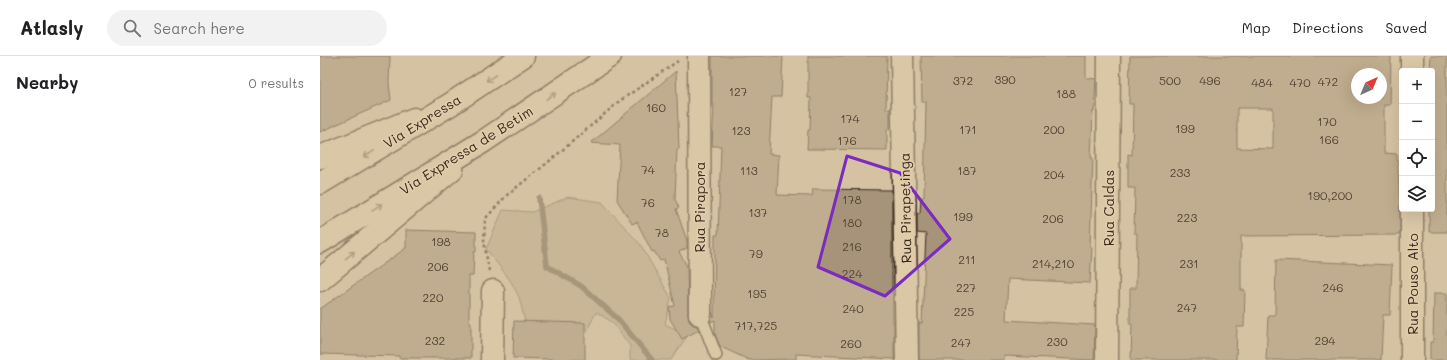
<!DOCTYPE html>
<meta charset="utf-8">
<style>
body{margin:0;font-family:Mali,sans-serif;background:#f2f2f2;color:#202124}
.controls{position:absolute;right:12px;top:12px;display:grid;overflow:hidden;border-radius:4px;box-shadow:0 4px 16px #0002}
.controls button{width:36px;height:36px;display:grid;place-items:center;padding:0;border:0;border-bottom:1px solid #e0e0e0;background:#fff;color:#202124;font:20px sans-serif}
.compass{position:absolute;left:1031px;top:12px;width:36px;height:36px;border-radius:50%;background:#fff;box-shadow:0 4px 16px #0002;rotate:44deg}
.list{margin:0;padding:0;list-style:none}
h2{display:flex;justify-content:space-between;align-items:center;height:52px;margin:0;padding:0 16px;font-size:17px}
h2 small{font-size:13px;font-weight:400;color:#757577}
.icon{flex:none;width:22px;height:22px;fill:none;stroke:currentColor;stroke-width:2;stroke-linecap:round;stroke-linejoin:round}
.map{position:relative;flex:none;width:1127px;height:304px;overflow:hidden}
header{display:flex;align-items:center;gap:24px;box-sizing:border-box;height:56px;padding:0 20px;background:#fff;border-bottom:1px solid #e0e0e0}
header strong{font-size:19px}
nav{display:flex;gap:22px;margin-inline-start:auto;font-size:14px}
.search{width:280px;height:36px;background:#f2f2f2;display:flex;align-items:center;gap:10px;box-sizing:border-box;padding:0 14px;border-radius:22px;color:#757577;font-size:15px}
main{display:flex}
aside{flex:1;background:#fff}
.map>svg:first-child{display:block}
.green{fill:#b9a68a;stroke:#7a6854}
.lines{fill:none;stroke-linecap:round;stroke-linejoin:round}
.stream{stroke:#6f5e4b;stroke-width:5.5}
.building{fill:#a69379;stroke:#3b2a1e;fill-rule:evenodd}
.lane-casing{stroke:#3b2a1e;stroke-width:14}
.street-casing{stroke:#3b2a1e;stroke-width:25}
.secondary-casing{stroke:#3b2a1e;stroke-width:25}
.highway-casing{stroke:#3b2a1e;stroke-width:25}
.path{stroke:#3b2a1e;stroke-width:2.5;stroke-dasharray:3 3;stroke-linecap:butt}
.lane{stroke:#e0ccab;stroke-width:11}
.street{stroke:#e0ccab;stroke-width:22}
.secondary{stroke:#e0ccab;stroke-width:22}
.highway{stroke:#e0ccab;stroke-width:22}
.oneway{stroke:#85735d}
.marked{fill:none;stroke:#7b2cbf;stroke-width:3;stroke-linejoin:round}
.labels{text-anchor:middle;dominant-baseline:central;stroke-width:3.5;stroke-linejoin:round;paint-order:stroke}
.number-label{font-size:12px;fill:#564435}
.street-label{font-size:14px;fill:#3b2a1e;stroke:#e0ccab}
</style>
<header>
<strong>Atlasly</strong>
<div class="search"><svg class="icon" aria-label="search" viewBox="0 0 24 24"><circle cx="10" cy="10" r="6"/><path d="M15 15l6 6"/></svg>Search here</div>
<nav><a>Map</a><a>Directions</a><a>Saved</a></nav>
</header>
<main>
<aside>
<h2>Nearby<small>0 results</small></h2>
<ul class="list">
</ul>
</aside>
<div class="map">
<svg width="1127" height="304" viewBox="0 0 1127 304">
<rect width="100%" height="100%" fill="#d6c2a3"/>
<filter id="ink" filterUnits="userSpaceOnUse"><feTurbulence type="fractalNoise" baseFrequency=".025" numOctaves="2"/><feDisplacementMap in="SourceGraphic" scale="8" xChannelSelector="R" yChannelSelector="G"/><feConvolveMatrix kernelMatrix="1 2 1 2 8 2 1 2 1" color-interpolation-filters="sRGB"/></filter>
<g filter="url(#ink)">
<path class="green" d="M 248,141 L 282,146 L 320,188 L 351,242 L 345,268 L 368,279 L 351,304 L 310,304 L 310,290 L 292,266 L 276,256 L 260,290 L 207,274 L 199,241 L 190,224 L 166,193 L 183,154 L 212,156 Z"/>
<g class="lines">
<path class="stream" d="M 219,142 L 227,210 L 261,230 L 298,263 L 332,304"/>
</g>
<path class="building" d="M 0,0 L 70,0 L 69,27 L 71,44 L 0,76 Z
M 392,0 L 463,0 L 461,41 L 452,41 L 449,98 L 459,99 L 457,139 L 492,140 L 493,133 L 572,134 L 572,237 L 573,238 L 573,266 L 574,266 L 574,303 L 476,298 L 476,303 L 429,304 L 401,291 L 399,288 L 395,278 L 395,264 L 391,266 L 390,265 L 392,256 L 394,262 L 395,179 L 398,179 L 401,90 L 392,90 L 394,48 L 392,48 Z
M 488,0 L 567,0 L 566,53 L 570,53 L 570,73 L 567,73 L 567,94 L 487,93 L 488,74 L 490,74 L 491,42 L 488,42 Z
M 601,0 L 766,0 L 766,22 L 776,23 L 774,56 L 773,55 L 771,102 L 773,102 L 770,191 L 772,191 L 770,227 L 688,223 L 686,264 L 775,269 L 774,304 L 684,300 L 684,304 L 599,304 L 599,267 L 602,267 L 606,178 L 597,177 L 597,157 L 600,157 L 601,141 L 604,141 L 606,46 L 602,46 Z
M 810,0 L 1071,0 L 1070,49 L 1064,49 L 1064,97 L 1077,98 L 1080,152 L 1080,179 L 921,180 L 921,234 L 925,234 L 924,271 L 917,271 L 916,304 L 811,304 L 812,268 L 810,268 L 810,232 L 816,232 L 817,177 L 814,177 L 815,132 L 808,132 L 808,98 L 812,99 L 813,48 L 809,48 ZM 1037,18 L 1061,18 L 1061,42 L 1037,42 ZM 917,52 L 953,52 L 953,93 L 917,92 Z
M 1111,0 L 1127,0 L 1127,176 L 1109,176 L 1109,153 L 1112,153 L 1112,15 L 1110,15 Z
M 356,15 L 359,93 L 357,93 L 355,143 L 359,152 L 356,153 L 367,185 L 367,192 L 359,196 L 367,210 L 368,258 L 369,265 L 373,269 L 377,270 L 379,274 L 362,283 L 350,263 L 349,251 L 355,250 L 344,203 L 340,205 L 334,195 L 332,196 L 317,166 L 312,168 L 297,144 L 300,89 L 271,87 Z
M 86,174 L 156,176 L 156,196 L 154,196 L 153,220 L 149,220 L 149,266 L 151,266 L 151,302 L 79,302 L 79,300 L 0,298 L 0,253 L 86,192 Z
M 956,204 L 1072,209 L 1070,259 L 1063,259 L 1061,304 L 946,304 L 948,259 L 955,259 Z
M 1114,237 L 1127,237 L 1127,304 L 1110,304 L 1110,286 L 1113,286 Z
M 194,265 L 265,267 L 265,304 L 193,302 Z"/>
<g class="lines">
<defs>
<path id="lane" d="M 380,258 L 396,299"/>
<path id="street" d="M 379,0 L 380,258
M 582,0 L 587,304
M 1092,15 L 1092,0
M 172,304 L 173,235
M 787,304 L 789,0
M 1092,304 L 1092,153"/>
<path id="secondary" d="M 0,101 L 94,63
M 0,224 L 132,113"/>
<path id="highway" d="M 0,127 L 131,48 L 203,0
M 0,186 L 164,85 L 290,0"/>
</defs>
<use href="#lane" class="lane-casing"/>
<use href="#street" class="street-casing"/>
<use href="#secondary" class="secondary-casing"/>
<use href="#highway" class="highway-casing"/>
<path class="path" d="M 169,215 L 164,186 L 165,163 L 187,139 L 226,108 L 301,44 L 358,5"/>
<use href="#lane" class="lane"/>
<use href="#street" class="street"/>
<use href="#secondary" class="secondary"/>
<use href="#highway" class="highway"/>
</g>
<defs><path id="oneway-shaft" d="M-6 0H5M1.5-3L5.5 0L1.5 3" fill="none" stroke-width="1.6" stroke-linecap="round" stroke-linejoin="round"/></defs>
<g class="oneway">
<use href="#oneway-shaft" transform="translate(171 22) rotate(146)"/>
<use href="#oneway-shaft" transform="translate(231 40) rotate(-34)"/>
<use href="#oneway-shaft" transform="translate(49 98) rotate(149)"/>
<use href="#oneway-shaft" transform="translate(57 151) rotate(-32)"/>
<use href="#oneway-shaft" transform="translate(30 199) rotate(-40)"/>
</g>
</g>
<path d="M0 0H1127V304H0ZM 527,100 L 580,117 L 630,183 L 565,240 L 498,211 Z" fill="#d6c2a3" fill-opacity=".55" fill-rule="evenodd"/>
<path class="marked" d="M 527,100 L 580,117 L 630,183 L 565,240 L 498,211 Z"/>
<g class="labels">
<g class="number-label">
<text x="685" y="23">390</text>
<text x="643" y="24">372</text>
<text x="850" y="24">500</text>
<text x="890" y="24">496</text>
<text x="1008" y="25">472</text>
<text x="942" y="26">484</text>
<text x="980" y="26">470</text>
<text x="418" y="35">127</text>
<text x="746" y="37">188</text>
<text x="336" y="51">160</text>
<text x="530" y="62">174</text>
<text x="1007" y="65">170</text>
<text x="865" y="72">199</text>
<text x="648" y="73">171</text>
<text x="734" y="73">200</text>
<text x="421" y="74">123</text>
<text x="1009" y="83">166</text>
<text x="527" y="84">176</text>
<text x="328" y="113">74</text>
<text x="429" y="114">113</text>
<text x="647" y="114">187</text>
<text x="860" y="116">233</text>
<text x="734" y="118">204</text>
<text x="1010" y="139">190,200</text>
<text x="532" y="143">178</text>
<text x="328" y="146">76</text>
<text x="438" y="156">137</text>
<text x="643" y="160">199</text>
<text x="867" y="161">223</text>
<text x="733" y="162">206</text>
<text x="532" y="166">180</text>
<text x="342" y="176">78</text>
<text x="121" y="185">198</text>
<text x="532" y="190">216</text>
<text x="436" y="197">79</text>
<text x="647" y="203">211</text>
<text x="733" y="207">214,210</text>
<text x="869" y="207">231</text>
<text x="118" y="210">206</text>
<text x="532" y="217">224</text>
<text x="646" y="231">227</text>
<text x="1013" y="231">246</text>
<text x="437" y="237">195</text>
<text x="113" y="241">220</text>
<text x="867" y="251">247</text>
<text x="533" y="252">240</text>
<text x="644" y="255">225</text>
<text x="436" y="269">717,725</text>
<text x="115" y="284">232</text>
<text x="1005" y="284">294</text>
<text x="737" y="285">230</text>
<text x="641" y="286">247</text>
<text x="531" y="287">260</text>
</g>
<g class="street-label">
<text transform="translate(102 65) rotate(-32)">Via Expressa</text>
<text transform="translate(146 94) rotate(-32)">Via Expressa de Betim</text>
<text transform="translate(379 151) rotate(-90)">Rua Pirapora</text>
<text transform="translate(585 152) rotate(-91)">Rua Pirapetinga</text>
<text transform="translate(788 152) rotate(-90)">Rua Caldas</text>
<text transform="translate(1092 228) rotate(-90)">Rua Pouso Alto</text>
</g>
</g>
</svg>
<div class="controls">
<button>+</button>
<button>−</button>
<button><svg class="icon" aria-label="locate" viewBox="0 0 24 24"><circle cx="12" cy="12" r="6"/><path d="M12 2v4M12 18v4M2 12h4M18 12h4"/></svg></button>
<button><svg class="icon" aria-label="layers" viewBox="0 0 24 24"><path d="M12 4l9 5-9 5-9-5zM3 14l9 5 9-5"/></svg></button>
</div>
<svg class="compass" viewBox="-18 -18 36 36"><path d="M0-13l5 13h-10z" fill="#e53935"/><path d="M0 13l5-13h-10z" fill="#757577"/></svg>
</div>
</main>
